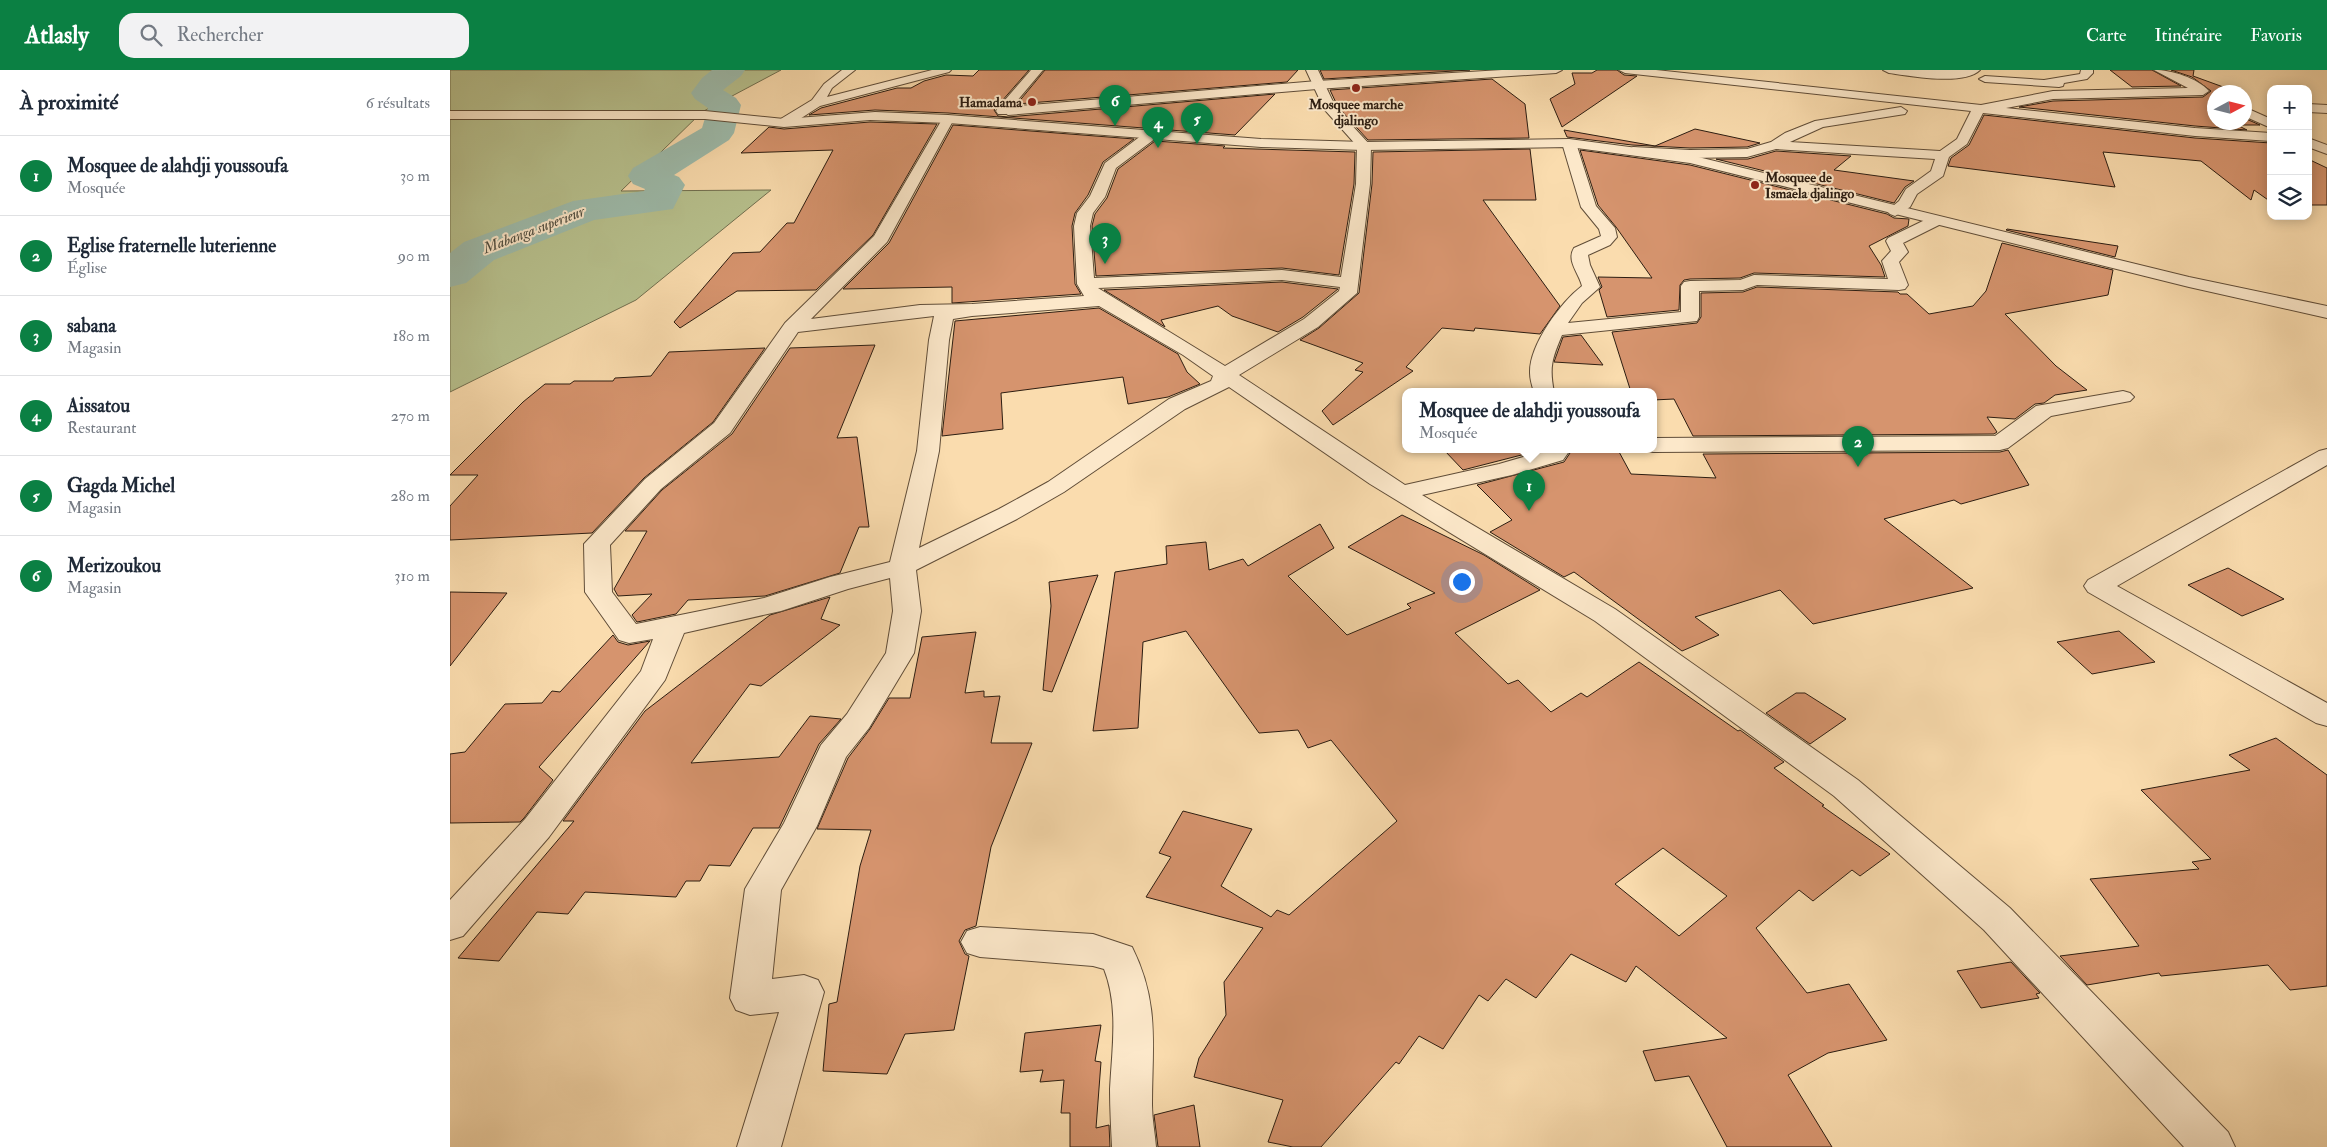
<!DOCTYPE html>
<html lang="fr">
<meta charset="utf-8">
<style>
body{margin:0;font-family:"IM FELL Double Pica",serif;background:#f2f2f3;color:#1f2937}
.controls{position:absolute;right:15px;top:15px;display:grid;overflow:hidden;border-radius:10px;box-shadow:0 2px 12px #0003}
.controls button{width:45px;height:45px;display:grid;place-items:center;padding:0;border:0;border-bottom:1px solid #e0e1e3;background:#fff;color:#1f2937;font:25px sans-serif}
.compass{position:absolute;left:1757px;top:15px;width:45px;height:45px;border-radius:50%;background:#fff;box-shadow:0 2px 12px #0003;rotate:83deg}
.you{position:absolute;left:1011px;top:511px;width:18px;height:18px;margin:-12px;border:4px solid #fff;border-radius:50%;background:#1a73e8;box-shadow:0 0 0 8px #1a73e833}
.badge{display:grid;place-items:center;width:32px;height:32px;border-radius:50%;background:#0b8043;color:#fff;font-size:16px;font-weight:700}
.pin{position:absolute;translate:-50% -41px;filter:drop-shadow(0 1px 2px #0008)}
.pin::after{content:'';position:absolute;top:26px;width:18px;height:15px;background:inherit;clip-path:polygon(0 0,100% 0,50% 100%)}
.popup{position:absolute;left:952px;top:318px;width:255px;height:65px;box-sizing:border-box;display:grid;place-content:center;border-radius:10px;background:#fff;filter:drop-shadow(0 1px 4px #0005);font-size:16px;white-space:nowrap;color:#747a83}
.popup b{font-size:19px;color:#1f2937}
.popup::after{content:'';position:absolute;left:50%;top:100%;margin-left:-10px;border:10px solid transparent;border-top-color:#fff}
.list{margin:0;padding:0;list-style:none}
h2{display:flex;justify-content:space-between;align-items:center;height:65px;margin:0;padding:0 20px;font-size:21px}
h2 small{font-size:16px;font-weight:400;color:#747a83}
.list li{display:grid;grid-template-columns:32px 1fr auto;gap:15px;align-items:center;box-sizing:border-box;height:80px;padding:0 20px;border-top:1px solid #e0e1e3}
.list b{display:block;font-size:19px;white-space:nowrap}
.list p{margin:0;font-size:16px;white-space:nowrap;color:#747a83}
.list em{font-size:16px;font-style:normal;color:#747a83}
.icon{flex:none;width:28px;height:28px;fill:none;stroke:currentColor;stroke-width:2;stroke-linecap:round;stroke-linejoin:round}
.map{position:relative;flex:none;width:1877px;height:1077px;overflow:hidden}
header{display:flex;align-items:center;gap:30px;box-sizing:border-box;height:70px;padding:0 25px;background:#0b8043;color:#fff}
header strong{font-size:24px}
nav{display:flex;gap:28px;margin-inline-start:auto;font-size:18px}
.search{width:350px;height:45px;background:#f2f2f3;display:flex;align-items:center;gap:12px;box-sizing:border-box;padding:0 18px;border-radius:15px;color:#747a83;font-size:19px}
main{display:flex}
aside{flex:1;background:#fff}
.map>svg:first-child{display:block}
.green{fill:#b8c28f;stroke:#727050}
.lines{fill:none;stroke-linecap:round;stroke-linejoin:round}
.river{fill:#9ebcac;fill-rule:evenodd}
.building{fill:#d6946e;stroke:#2c1d11;fill-rule:evenodd}
.minor-casing{stroke:#604d38;stroke-width:2}
.tertiary-casing{stroke:#604d38;stroke-width:2}
.minor{fill:#fce8ca;fill-rule:evenodd}
.tertiary{fill:#fce8ca;fill-rule:evenodd}
.poi-dot{fill:#8f2418;stroke:#fce8ca;stroke-width:2}
.labels{text-anchor:middle;dominant-baseline:central;stroke-width:4;stroke-linejoin:round;paint-order:stroke}
.far-poi-label{font-size:14px;font-weight:bold;fill:#2c1d11;stroke:#fce8ca;text-anchor:end}
.far-water-label{font-size:15px;font-style:italic;fill:#4e4d40;stroke:#fce8ca}
</style>
<header>
<strong>Atlasly</strong>
<div class="search"><svg class="icon" aria-label="search" viewBox="0 0 24 24"><circle cx="10" cy="10" r="6"/><path d="M15 15l6 6"/></svg>Rechercher</div>
<nav><a>Carte</a><a>Itinéraire</a><a>Favoris</a></nav>
</header>
<main>
<aside>
<h2>À proximité<small>6 résultats</small></h2>
<ul class="list">
<li><span class="badge">1</span><div><b>Mosquee de alahdji youssoufa</b><p>Mosquée</p></div><em>30 m</em></li>
<li><span class="badge">2</span><div><b>Eglise fraternelle luterienne</b><p>Église</p></div><em>90 m</em></li>
<li><span class="badge">3</span><div><b>sabana</b><p>Magasin</p></div><em>180 m</em></li>
<li><span class="badge">4</span><div><b>Aissatou</b><p>Restaurant</p></div><em>270 m</em></li>
<li><span class="badge">5</span><div><b>Gagda Michel</b><p>Magasin</p></div><em>280 m</em></li>
<li><span class="badge">6</span><div><b>Merizoukou</b><p>Magasin</p></div><em>310 m</em></li>
</ul>
</aside>
<div class="map">
<svg width="1877" height="1077" viewBox="0 0 1877 1077">
<rect width="100%" height="100%" fill="#fadcae"/>
<filter id="stains"><feTurbulence type="fractalNoise" baseFrequency=".004" numOctaves="4"/><feColorMatrix values="0 0 0 0 .2 0 0 0 0 .09 0 0 0 0 .02 0 0 0 .5 -.17"/></filter>
<radialGradient id="worn" r=".72"><stop offset=".6" stop-color="#630" stop-opacity="0"/><stop offset="1" stop-color="#630" stop-opacity=".3"/></radialGradient>
<path class="green" d="M 0,0 L 331,0 L 252,42 L 171,121 L 321,120 L 186,230 L 0,322 Z"/>
<g class="lines">
<path class="river" d="M 262,0 L 295,0 L 291,6 L 273,20 L 286,28 L 291,35 L 284,63 L 279,70 L 224,105 L 229,107 L 235,115 L 223,139 L 144,150 L 44,190 L 16,213 L 0,217 L 0,183 L 14,172 L 123,131 L 194,121 L 195,119 L 183,114 L 178,106 L 183,98 L 252,58 L 258,38 L 245,29 L 241,23 L 252,8 Z"/>
</g>
<path class="building" d="M 529,0 L 579,0 L 544,40 L 548,46 L 558,47 L 825,24 L 785,65 L 498,43 L 425,40 L 359,45 L 371,38 L 447,18 L 461,18 L 474,11 L 496,5 L 523,6 Z
M 595,0 L 848,0 L 837,12 L 567,34 Z
M 870,0 L 1020,0 L 874,9 Z
M 1147,0 L 1167,0 L 1174,5 L 1187,6 L 1112,57 L 1100,29 L 1125,14 L 1122,3 L 1142,3 Z
M 1660,0 L 1702,0 L 1731,16 L 1682,17 Z
M 1721,0 L 1744,0 L 1743,6 L 1787,22 L 1764,22 L 1764,52 L 1794,52 L 1794,48 L 1810,55 L 1787,55 L 1797,60 L 1745,56 L 1569,37 L 1603,31 L 1753,27 L 1761,21 L 1742,7 Z
M 1042,9 L 1075,34 L 1079,68 L 918,70 L 888,37 L 880,20 Z
M 1534,45 L 1745,68 L 1821,73 L 1821,132 L 1804,120 L 1801,130 L 1751,91 L 1653,82 L 1665,117 L 1498,96 L 1501,88 L 1519,75 Z
M 420,52 L 487,54 L 423,165 L 366,220 L 287,221 L 230,258 L 224,252 L 283,183 L 310,182 L 337,153 L 344,153 L 383,80 L 291,83 L 319,57 L 334,59 Z
M 503,55 L 684,69 L 653,92 L 638,125 L 625,143 L 622,156 L 625,214 L 631,224 L 502,233 L 502,217 L 393,219 L 439,173 Z
M 1245,59 L 1310,73 L 1297,77 L 1240,78 L 1182,75 L 1117,67 L 1114,60 L 1205,76 Z
M 705,71 L 775,76 L 773,78 L 905,82 L 904,114 L 889,205 L 832,198 L 646,206 L 642,156 L 645,144 L 657,128 L 668,99 Z
M 1080,79 L 1086,130 L 1033,130 L 1110,236 L 1090,264 L 1025,258 L 1024,261 L 992,258 L 956,297 L 963,301 L 883,355 L 872,341 L 913,302 L 905,300 L 913,293 L 850,270 L 869,258 L 909,223 L 922,114 L 923,82 Z
M 1130,80 L 1240,95 L 1437,144 L 1444,148 L 1459,149 L 1458,156 L 1419,176 L 1431,195 L 1435,207 L 1304,203 L 1290,208 L 1240,209 L 1234,210 L 1230,215 L 1229,240 L 1157,247 L 1149,220 L 1152,217 L 1148,207 L 1202,208 L 1166,157 L 1148,135 Z
M 1326,81 L 1401,86 L 1384,100 L 1464,111 L 1455,117 L 1444,133 L 1266,89 L 1298,89 Z
M 1858,89 L 1877,98 L 1877,135 L 1858,135 Z
M 1557,159 L 1668,176 L 1665,187 L 1556,160 Z
M 1552,173 L 1663,200 L 1658,225 L 1555,244 L 1606,296 L 1637,320 L 1605,325 L 1594,333 L 1585,334 L 1565,349 L 1537,347 L 1547,362 L 1544,364 L 1243,366 L 1224,329 L 1203,330 L 1203,322 L 1181,322 L 1162,262 L 1247,253 L 1251,247 L 1251,223 L 1293,222 L 1307,217 L 1448,222 L 1450,224 L 1457,224 L 1479,244 L 1523,236 L 1536,221 Z
M 832,212 L 888,219 L 853,247 L 828,262 L 782,246 L 768,236 L 711,250 L 715,257 L 654,220 Z
M 649,238 L 728,284 L 737,302 L 750,314 L 718,327 L 678,334 L 673,307 L 551,323 L 553,359 L 492,366 L 505,251 Z
M 1131,265 L 1153,295 L 1104,292 L 1113,267 Z
M 425,275 L 387,368 L 407,367 L 419,457 L 409,457 L 390,503 L 315,526 L 238,530 L 226,544 L 187,552 L 182,545 L 202,524 L 168,526 L 164,519 L 197,461 L 175,461 L 212,420 L 282,364 L 340,278 Z
M 315,278 L 263,352 L 194,408 L 142,463 L 0,470 L 0,436 L 28,405 L 0,405 L 73,332 L 95,314 L 120,314 L 124,311 L 163,311 L 165,308 L 201,306 L 219,282 Z
M 994,380 L 1091,380 L 1013,400 Z
M 1122,380 L 1168,380 L 1181,404 L 1266,408 L 1253,384 L 1550,382 L 1558,380 L 1579,415 L 1511,434 L 1504,430 L 1434,449 L 1523,518 L 1363,554 L 1330,520 L 1245,547 L 1269,565 L 1232,581 L 1124,502 L 1114,507 L 1040,462 L 1062,450 L 1027,415 L 1114,392 Z
M 952,445 L 1034,485 L 1090,520 L 1005,563 L 1058,614 L 1068,610 L 1101,642 L 1131,623 L 1137,627 L 1189,592 L 1288,661 L 1290,660 L 1334,692 L 1324,698 L 1374,735 L 1372,736 L 1440,784 L 1410,806 L 1402,800 L 1363,831 L 1349,820 L 1306,858 L 1357,923 L 1399,914 L 1437,970 L 1378,983 L 1338,1005 L 1382,1077 L 1277,1077 L 1239,1006 L 1205,1011 L 1193,981 L 1277,968 L 1186,896 L 1176,912 L 1121,884 L 1086,928 L 1056,909 L 1038,931 L 1029,925 L 993,979 L 969,966 L 949,994 L 946,992 L 871,1077 L 843,1077 L 818,1072 L 833,1030 L 744,1007 L 749,988 L 776,945 L 774,912 L 813,858 L 696,827 L 721,787 L 709,783 L 733,741 L 802,759 L 771,816 L 821,847 L 827,840 L 839,845 L 947,751 L 881,670 L 858,678 L 848,660 L 809,663 L 736,561 L 693,572 L 688,658 L 643,661 L 665,502 L 717,494 L 716,476 L 756,472 L 759,500 L 793,489 L 798,496 L 870,454 L 884,478 L 838,506 L 897,565 L 961,538 L 957,534 L 985,523 L 898,477 ZM 1213,778 L 1277,826 L 1229,866 L 1165,814 Z
M 1778,498 L 1834,529 L 1792,546 L 1738,515 Z
M 648,505 L 602,622 L 593,620 L 601,536 L 599,512 Z
M 0,522 L 57,523 L 0,596 Z
M 380,527 L 371,549 L 390,555 L 311,616 L 300,614 L 241,693 L 329,687 L 360,646 L 391,649 L 369,674 L 329,758 L 303,758 L 280,796 L 259,795 L 250,811 L 236,811 L 226,827 L 135,822 L 118,844 L 87,842 L 49,891 L 8,888 L 124,751 L 113,751 L 195,641 L 320,545 Z
M 1669,561 L 1705,592 L 1642,604 L 1607,572 Z
M 526,562 L 515,623 L 534,621 L 534,627 L 550,626 L 541,673 L 582,673 L 541,777 L 526,856 L 515,860 L 509,871 L 515,884 L 519,886 L 504,960 L 455,964 L 437,1004 L 373,1001 L 379,934 L 387,932 L 410,796 L 421,760 L 367,759 L 398,688 L 420,659 L 439,628 L 460,628 L 472,567 Z
M 163,565 L 168,572 L 178,575 L 200,571 L 89,697 L 103,710 L 74,748 L 70,752 L 0,753 L 0,684 L 15,682 L 55,634 L 92,633 L 102,621 L 110,622 Z
M 1346,623 L 1355,623 L 1396,649 L 1360,674 L 1316,643 Z
M 1826,668 L 1877,705 L 1877,916 L 1840,920 L 1818,895 L 1711,906 L 1709,903 L 1637,915 L 1610,886 L 1689,876 L 1640,809 L 1749,799 L 1742,792 L 1761,789 L 1691,720 L 1800,700 L 1779,685 Z
M 1561,892 L 1590,923 L 1586,924 L 1589,928 L 1531,938 L 1507,901 Z
M 651,955 L 645,991 L 651,992 L 646,1058 L 659,1055 L 660,1077 L 620,1077 L 620,1043 L 611,1043 L 614,1010 L 590,1012 L 593,1000 L 570,1002 L 575,963 Z
M 744,1035 L 750,1077 L 708,1077 L 704,1045 Z"/>
<g class="lines">
<defs>
<path id="minor" d="M 392,0 L 405,0 L 382,18 L 377,27 L 482,0 L 501,0 L 499,2 L 370,36 L 339,56 L 329,56 L 328,53 L 329,50 L 362,30 L 374,14 Z
M 581,0 L 593,0 L 556,44 L 548,44 L 546,41 L 548,38 Z
M 856,0 L 868,0 L 886,38 L 921,76 L 920,114 L 907,223 L 868,257 L 789,305 L 955,415 L 1049,394 L 1097,380 L 1120,380 L 1113,390 L 1062,405 L 972,425 L 1165,539 L 1408,710 L 1560,838 L 1778,1062 L 1785,1077 L 1734,1077 L 1534,860 L 1384,726 L 1145,551 L 920,414 L 779,317 L 735,339 L 614,422 L 567,449 L 466,500 L 471,541 L 464,583 L 419,658 L 396,687 L 367,756 L 331,820 L 322,909 L 354,905 L 368,910 L 374,922 L 331,1077 L 287,1077 L 329,942 L 300,945 L 286,940 L 280,928 L 295,819 L 334,753 L 371,675 L 397,644 L 436,583 L 443,541 L 440,508 L 398,519 L 331,541 L 234,563 L 215,610 L 99,767 L 13,866 L 0,870 L 0,830 L 75,749 L 191,601 L 203,569 L 179,573 L 169,570 L 135,522 L 134,474 L 195,409 L 264,353 L 335,253 L 424,166 L 494,46 L 502,46 L 504,49 L 437,172 L 361,249 L 470,235 L 522,234 L 634,226 L 627,214 L 624,156 L 627,143 L 640,126 L 655,93 L 696,62 L 706,62 L 708,65 L 706,68 L 666,98 L 655,127 L 643,143 L 640,156 L 644,208 L 832,200 L 891,207 L 906,114 L 907,76 L 874,39 ZM 832,210 L 890,217 L 889,221 L 854,249 L 775,296 L 648,218 ZM 649,236 L 733,285 L 763,306 L 761,311 L 719,329 L 598,412 L 549,439 L 469,478 L 489,381 L 499,270 L 503,249 L 522,246 ZM 484,246 L 479,270 L 467,381 L 440,492 L 380,507 L 314,528 L 186,554 L 162,522 L 160,475 L 211,419 L 280,363 L 348,262 Z
M 1169,0 L 1206,0 L 1531,35 L 1603,21 L 1738,18 L 1704,0 C 1722,0 1747,8 1759,21 L 1753,25 L 1603,29 L 1556,38 L 1745,58 L 1821,63 L 1821,71 L 1745,66 L 1533,43 L 1517,74 L 1499,87 L 1493,106 L 1467,124 L 1460,137 L 1445,146 L 1440,144 L 1437,141 L 1449,131 L 1456,119 L 1481,101 L 1485,89 L 1326,79 L 1297,87 L 1240,88 L 1183,85 L 1176,81 L 1183,77 L 1240,80 L 1297,79 L 1321,72 L 1335,63 L 1365,51 L 1451,37 L 1457,41 L 1455,44 L 1373,57 L 1340,72 L 1490,81 L 1507,69 L 1521,41 L 1175,3 Z
M 1433,0 L 1530,0 C 1514,16 1460,6 1439,3 Z
M 1631,0 L 1643,0 L 1643,3 L 1637,9 L 1614,13 L 1613,16 L 1609,17 L 1535,12 L 1529,9 L 1535,6 L 1594,10 L 1630,4 Z
M 1858,34 L 1877,35 L 1877,43 L 1858,42 Z
M 1794,37 L 1821,49 L 1821,58 L 1794,46 Z
M 1858,68 L 1877,75 L 1877,84 L 1858,77 Z
M 1119,69 L 1126,73 L 1146,136 L 1165,158 L 1167,167 L 1160,175 L 1138,185 L 1140,195 L 1150,217 L 1132,233 L 1118,253 L 1231,242 L 1231,216 L 1234,212 L 1240,211 L 1290,210 L 1304,205 L 1438,209 L 1432,191 L 1441,181 L 1436,171 L 1438,168 L 1479,148 L 1491,148 L 1493,151 L 1491,154 L 1453,173 L 1458,182 L 1449,192 L 1458,215 L 1455,219 L 1449,220 L 1307,215 L 1293,220 L 1249,221 L 1249,247 L 1247,251 L 1112,265 C 1102,289 1099,297 1104,322 L 1084,322 C 1082,316 1080,309 1080,303 C 1079,275 1111,232 1132,216 C 1129,203 1116,191 1124,178 L 1151,166 L 1149,159 L 1131,137 L 1112,73 Z
M 1673,321 L 1680,323 L 1684,327 L 1680,331 L 1601,346 L 1558,378 L 1550,380 L 1203,382 L 1195,380 L 1203,380 L 1203,368 L 1545,366 L 1586,336 Z
M 1877,379 L 1877,395 L 1667,516 L 1877,633 L 1877,656 L 1866,653 L 1638,522 L 1634,516 L 1638,510 L 1869,381 Z
M 530,857 L 643,864 L 682,877 C 710,933 702,975 702,1035 C 702,1049 705,1063 706,1077 L 662,1077 C 661,1057 660,1038 660,1019 C 662,979 669,937 654,899 L 643,896 L 530,887 L 517,883 L 511,872 L 517,861 Z"/>
<path id="tertiary" d="M 1052,0 L 1112,0 L 1106,3 L 867,19 L 558,45 L 552,41 L 558,37 L 867,11 Z
M 0,41 L 255,41 L 334,49 L 425,42 L 498,45 L 811,69 L 914,72 L 1119,69 L 1240,85 L 1739,207 L 1877,236 L 1877,248 L 1739,217 L 1240,93 L 1119,77 L 914,80 L 811,77 L 498,53 L 420,50 L 334,57 L 255,49 L 0,49 Z"/>
</defs>
<use href="#minor" class="minor-casing"/>
<use href="#tertiary" class="tertiary-casing"/>
<use href="#minor" class="minor"/>
<use href="#tertiary" class="tertiary"/>
</g>
<g class="poi-dot">
<circle cx="906" cy="18" r="5"/>
<circle cx="582" cy="32" r="5"/>
<circle cx="1305" cy="115" r="5"/>
</g>
<g class="labels">
<g class="far-poi-label">
<text x="572" y="32">Hamadama</text>
<text x="906" y="34" text-anchor="middle">Mosquee marche<tspan x="906" dy="16">djalingo</tspan></text>
<text x="1315" y="107" text-anchor="start">Mosquee de<tspan x="1315" dy="16">Ismaela djalingo</tspan></text>
</g>
<g class="far-water-label">
<text transform="translate(84 160) rotate(-21)">Mabanga superieur</text>
</g>
</g>
<rect width="100%" height="100%" filter="url(#stains)"/>
<rect width="100%" height="100%" fill="url(#worn)"/>
</svg>
<div class="controls">
<button>+</button>
<button>−</button>
<button><svg class="icon" aria-label="layers" viewBox="0 0 24 24"><path d="M12 4l9 5-9 5-9-5zM3 14l9 5 9-5"/></svg></button>
</div>
<svg class="compass" viewBox="-18 -18 36 36"><path d="M0-13l5 13h-10z" fill="#e53935"/><path d="M0 13l5-13h-10z" fill="#747a83"/></svg>
<div class="you"></div>
<div class="pin badge" style="left:1079px;top:441px">1</div>
<div class="popup"><b>Mosquee de alahdji youssoufa</b>Mosquée</div>
<div class="pin badge" style="left:1408px;top:397px">2</div>
<div class="pin badge" style="left:655px;top:194px">3</div>
<div class="pin badge" style="left:708px;top:78px">4</div>
<div class="pin badge" style="left:747px;top:74px">5</div>
<div class="pin badge" style="left:665px;top:56px">6</div>
</div>
</main>
